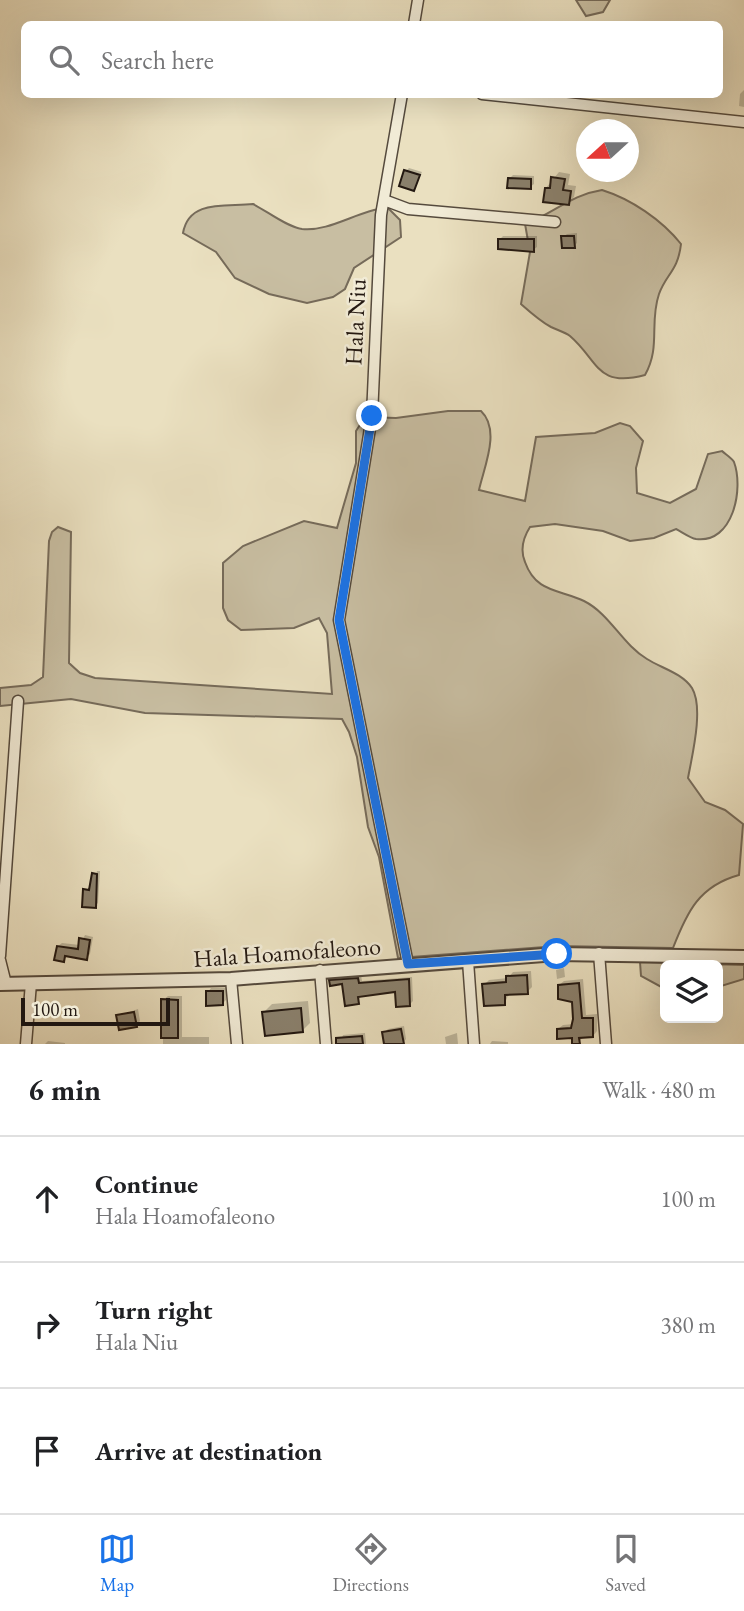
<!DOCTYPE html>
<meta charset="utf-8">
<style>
body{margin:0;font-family:"EB Garamond",serif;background:#f6f6f6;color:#202124}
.controls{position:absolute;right:21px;bottom:21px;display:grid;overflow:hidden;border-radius:10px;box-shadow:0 7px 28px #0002}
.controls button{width:63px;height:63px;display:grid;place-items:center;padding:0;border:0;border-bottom:2px solid #e0e0e0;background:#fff;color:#202124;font:35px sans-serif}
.compass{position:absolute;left:576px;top:119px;width:63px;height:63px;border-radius:50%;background:#fff;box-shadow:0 7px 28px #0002;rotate:249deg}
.scale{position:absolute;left:21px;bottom:18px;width:149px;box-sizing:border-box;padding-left:7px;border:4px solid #231811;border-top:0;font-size:19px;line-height:24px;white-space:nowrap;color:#231811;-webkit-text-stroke:5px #f1ebd6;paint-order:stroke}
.stop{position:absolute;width:21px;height:21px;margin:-16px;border:5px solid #1a73e8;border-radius:50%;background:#fff}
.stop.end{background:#1a73e8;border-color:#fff;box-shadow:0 2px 7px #0008}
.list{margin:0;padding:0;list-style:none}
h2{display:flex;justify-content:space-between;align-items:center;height:91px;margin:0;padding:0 28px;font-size:30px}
h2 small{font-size:23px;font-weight:400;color:#757577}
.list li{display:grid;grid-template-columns:46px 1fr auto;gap:21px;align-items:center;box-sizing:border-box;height:126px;padding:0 28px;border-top:2px solid #e0e0e0}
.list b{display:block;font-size:26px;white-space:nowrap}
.list p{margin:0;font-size:23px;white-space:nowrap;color:#757577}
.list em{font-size:23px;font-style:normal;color:#757577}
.icon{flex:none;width:38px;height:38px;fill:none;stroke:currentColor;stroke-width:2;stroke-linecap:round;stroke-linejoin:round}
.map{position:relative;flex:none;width:744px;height:1044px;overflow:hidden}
.search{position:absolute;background:#fff;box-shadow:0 7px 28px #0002;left:21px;right:21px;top:21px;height:77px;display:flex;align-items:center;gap:18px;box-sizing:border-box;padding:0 24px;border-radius:10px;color:#757577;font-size:26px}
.sheet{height:469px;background:#fff}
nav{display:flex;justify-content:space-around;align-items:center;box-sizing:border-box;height:98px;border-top:2px solid #e0e0e0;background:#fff;font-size:19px;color:#757577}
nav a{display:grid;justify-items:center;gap:4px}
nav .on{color:#1a73e8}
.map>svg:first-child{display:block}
.green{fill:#c8bea2;stroke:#766b5a;stroke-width:2}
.shadow{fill:#0003}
.building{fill:#8a806c;stroke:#231811;stroke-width:2}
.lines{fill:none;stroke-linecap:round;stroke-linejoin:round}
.minor-casing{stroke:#554a3d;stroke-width:13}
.tertiary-casing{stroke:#554a3d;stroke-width:16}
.minor{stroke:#f1ebd6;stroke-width:10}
.tertiary{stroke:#f1ebd6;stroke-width:12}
.route{stroke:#1a73e8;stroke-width:9}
.labels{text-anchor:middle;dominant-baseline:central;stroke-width:5;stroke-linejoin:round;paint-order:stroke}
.street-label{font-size:24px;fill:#231811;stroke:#f1ebd6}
</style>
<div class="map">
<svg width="744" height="1044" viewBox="0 0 744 1044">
<rect width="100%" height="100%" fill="#eae0c0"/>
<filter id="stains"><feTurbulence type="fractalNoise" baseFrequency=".00286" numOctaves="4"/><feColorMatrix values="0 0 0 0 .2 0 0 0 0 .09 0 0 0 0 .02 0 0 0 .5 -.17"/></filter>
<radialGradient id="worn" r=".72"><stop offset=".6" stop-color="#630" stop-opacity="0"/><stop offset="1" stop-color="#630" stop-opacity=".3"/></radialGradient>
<path class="green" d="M 576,0 L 610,0 L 603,12 L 586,16 Z
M 602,190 C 631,199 662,220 681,244 C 678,271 666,274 659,294 C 649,323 661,347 645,375 C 596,388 599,361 570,336 C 565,332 557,330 551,327 C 540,321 530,312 521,304 L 530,252 L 525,224 C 555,213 570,195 602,190 Z
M 253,204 C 267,211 287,227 302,229 C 331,232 360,209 388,208 L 400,220 L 401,237 L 354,268 L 345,289 L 333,297 L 307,303 L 269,294 L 235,278 L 216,252 L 183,233 C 189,199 226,207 253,204 Z
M 448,411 L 481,411 C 501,430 484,467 479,490 L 525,501 L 536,437 L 595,433 L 620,423 L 630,426 L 643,441 L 636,468 L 637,493 L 670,503 L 696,489 L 708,454 L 722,451 C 725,454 732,458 734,462 C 744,489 733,544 696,539 C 690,538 682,532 676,529 L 654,538 L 630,541 L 603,531 L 555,524 L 530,527 C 523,538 520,550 525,562 C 536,593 559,589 584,601 C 610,614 622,644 647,659 C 661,668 682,673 692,688 C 704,708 692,756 688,778 L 705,802 L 725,810 L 743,824 L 739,875 C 699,886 687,912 673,948 L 558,946 L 398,958 L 379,857 L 368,827 L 357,757 L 349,732 L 342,719 L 145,713 L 71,699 L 0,706 L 0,688 L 31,685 L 43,677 L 49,541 L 52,532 L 58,527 L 71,532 L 69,663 L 80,673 L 95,678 L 332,694 L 327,633 L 319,618 L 294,628 L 241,630 L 228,620 L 223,608 L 223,563 L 243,546 L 304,521 L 337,528 L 356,463 L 356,431 L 365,417 L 396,418 Z
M 640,962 L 744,965 L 744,979 L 718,987 L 718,965 L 665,965 L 665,989 L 641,976 Z"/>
<path class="shadow" d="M 744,90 L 744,107 L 739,106 L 740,94 Z
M 409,168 L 422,172 L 414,189 L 406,171 Z
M 559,172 L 570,174 L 568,185 L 576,186 L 574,197 L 568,203 L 546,188 Z
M 513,175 L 534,176 L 534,184 L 530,187 L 509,179 Z
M 577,233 L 577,243 L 574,246 L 563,237 L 567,234 Z
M 503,236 L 537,236 L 537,247 L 533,250 L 500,239 Z
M 97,871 L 100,871 L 98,903 L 95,906 L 85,890 L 92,887 Z
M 85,935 L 93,937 L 90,954 L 86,958 L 67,956 L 64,960 L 58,946 L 62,943 L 80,945 Z
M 564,968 L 565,977 L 557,979 L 556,970 Z
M 531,971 L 532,987 L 527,992 L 509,993 L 505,1003 L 484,985 L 489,980 L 508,978 L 513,972 Z
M 361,975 L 362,981 L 412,977 L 413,1001 L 410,1004 L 397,990 L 361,995 L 358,1002 L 344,982 L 331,981 L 335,977 Z
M 583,979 L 586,1015 L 597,1014 L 597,1031 L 593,1036 L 583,1036 L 579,1043 L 573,1036 L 558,1029 L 563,1025 L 574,1024 L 574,1000 L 559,985 L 564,981 Z
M 211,988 L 226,988 L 226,1000 L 222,1004 L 208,992 Z
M 168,996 L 182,996 L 182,1037 L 209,1037 L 209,1044 L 163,1044 L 163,1000 Z
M 308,1001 L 310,1023 L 302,1031 L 264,1012 L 272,1004 Z
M 138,1009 L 140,1021 L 136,1025 L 118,1016 Z
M 404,1026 L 406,1039 L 403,1043 L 386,1044 L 384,1033 L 388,1029 Z
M 365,1033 L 366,1044 L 340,1044 L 343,1035 Z
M 457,1033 L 458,1044 L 446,1044 L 445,1037 Z
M 48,1041 L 65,1043 L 65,1044 L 45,1044 Z
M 492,1041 L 508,1042 L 508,1044 L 490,1044 Z"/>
<path class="building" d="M 404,170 L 420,175 L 414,191 L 399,186 Z
M 551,177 L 565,179 L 563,190 L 571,191 L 569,205 L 543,202 L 545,188 L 550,188 Z
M 508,178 L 531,179 L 531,189 L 507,188 Z
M 561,236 L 574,236 L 575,248 L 562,248 Z
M 498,239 L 534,239 L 534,252 L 498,249 Z
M 92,873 L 97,874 L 96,908 L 82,907 L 83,889 L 89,890 Z
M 79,938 L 90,940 L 87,960 L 65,956 L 64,962 L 54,960 L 57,946 L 78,949 Z
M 527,975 L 528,994 L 505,995 L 505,1005 L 484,1006 L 482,984 L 506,982 L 506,976 Z
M 358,978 L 359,983 L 409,979 L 410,1006 L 396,1007 L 395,992 L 358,997 L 359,1004 L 345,1006 L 342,984 L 330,986 L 329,980 Z
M 579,983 L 582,1018 L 593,1018 L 593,1037 L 579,1038 L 580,1044 L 572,1044 L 572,1038 L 557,1039 L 557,1029 L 571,1028 L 573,1019 L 572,1002 L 558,999 L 558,985 Z
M 206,991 L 223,991 L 223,1005 L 206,1006 Z
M 161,999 L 178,1000 L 178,1038 L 161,1038 Z
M 301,1008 L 303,1032 L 265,1036 L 262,1012 Z
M 134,1012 L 137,1027 L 119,1030 L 116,1015 Z
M 401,1029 L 404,1044 L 384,1044 L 382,1032 Z
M 362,1036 L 363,1044 L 336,1044 L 336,1038 Z"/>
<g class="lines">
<defs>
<path id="minor" d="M 414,24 L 418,0
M 402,94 L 381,215 L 372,416 L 339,620 L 408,964
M 482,94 L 744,122
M 384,200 L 408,209 L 555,222
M 599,953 L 606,1044
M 0,956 L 18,701
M 0,960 L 6,984
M 468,961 L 474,1044
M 320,970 L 326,1044
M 231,979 L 237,1044
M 26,1044 L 31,983"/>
<path id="tertiary" d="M 0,984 L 231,979 L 557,954 L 744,957"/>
</defs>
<use href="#minor" class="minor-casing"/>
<use href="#tertiary" class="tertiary-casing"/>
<use href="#minor" class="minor"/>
<use href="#tertiary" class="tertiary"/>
</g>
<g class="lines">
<path class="route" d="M 372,416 L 339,620 L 408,964 L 557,954"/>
</g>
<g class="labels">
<g class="street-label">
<text transform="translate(355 322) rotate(-87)">Hala Niu</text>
<text transform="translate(287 952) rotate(-4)">Hala Hoamofaleono</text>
</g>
</g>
<rect width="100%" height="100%" filter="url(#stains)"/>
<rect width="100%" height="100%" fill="url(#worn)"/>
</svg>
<div class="controls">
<button><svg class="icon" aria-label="layers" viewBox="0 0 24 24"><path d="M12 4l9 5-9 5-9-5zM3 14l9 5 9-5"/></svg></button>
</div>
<svg class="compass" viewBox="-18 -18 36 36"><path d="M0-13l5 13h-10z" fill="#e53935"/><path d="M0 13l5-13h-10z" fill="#757577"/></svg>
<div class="scale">100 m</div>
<div class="stop" style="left:557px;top:954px"></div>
<div class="stop end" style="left:372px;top:416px"></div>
<div class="search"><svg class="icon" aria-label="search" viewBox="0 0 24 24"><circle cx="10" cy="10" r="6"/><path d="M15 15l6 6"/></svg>Search here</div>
</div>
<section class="sheet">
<h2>6 min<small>Walk · 480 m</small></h2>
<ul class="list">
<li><svg class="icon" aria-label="ahead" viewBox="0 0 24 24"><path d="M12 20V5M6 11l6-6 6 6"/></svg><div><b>Continue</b><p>Hala Hoamofaleono</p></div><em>100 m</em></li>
<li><svg class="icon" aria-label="right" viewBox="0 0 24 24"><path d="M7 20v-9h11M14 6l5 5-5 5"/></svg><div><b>Turn right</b><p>Hala Niu</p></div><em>380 m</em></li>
<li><svg class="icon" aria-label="arrive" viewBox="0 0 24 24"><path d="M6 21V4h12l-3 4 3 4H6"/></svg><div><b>Arrive at destination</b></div></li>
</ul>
</section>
<nav>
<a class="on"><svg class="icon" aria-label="map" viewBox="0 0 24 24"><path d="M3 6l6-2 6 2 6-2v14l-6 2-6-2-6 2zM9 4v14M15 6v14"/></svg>Map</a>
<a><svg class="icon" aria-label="directions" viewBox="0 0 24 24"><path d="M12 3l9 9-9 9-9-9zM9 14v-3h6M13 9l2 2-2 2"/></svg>Directions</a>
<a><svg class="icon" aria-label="saved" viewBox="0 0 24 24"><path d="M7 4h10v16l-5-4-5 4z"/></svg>Saved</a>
</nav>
